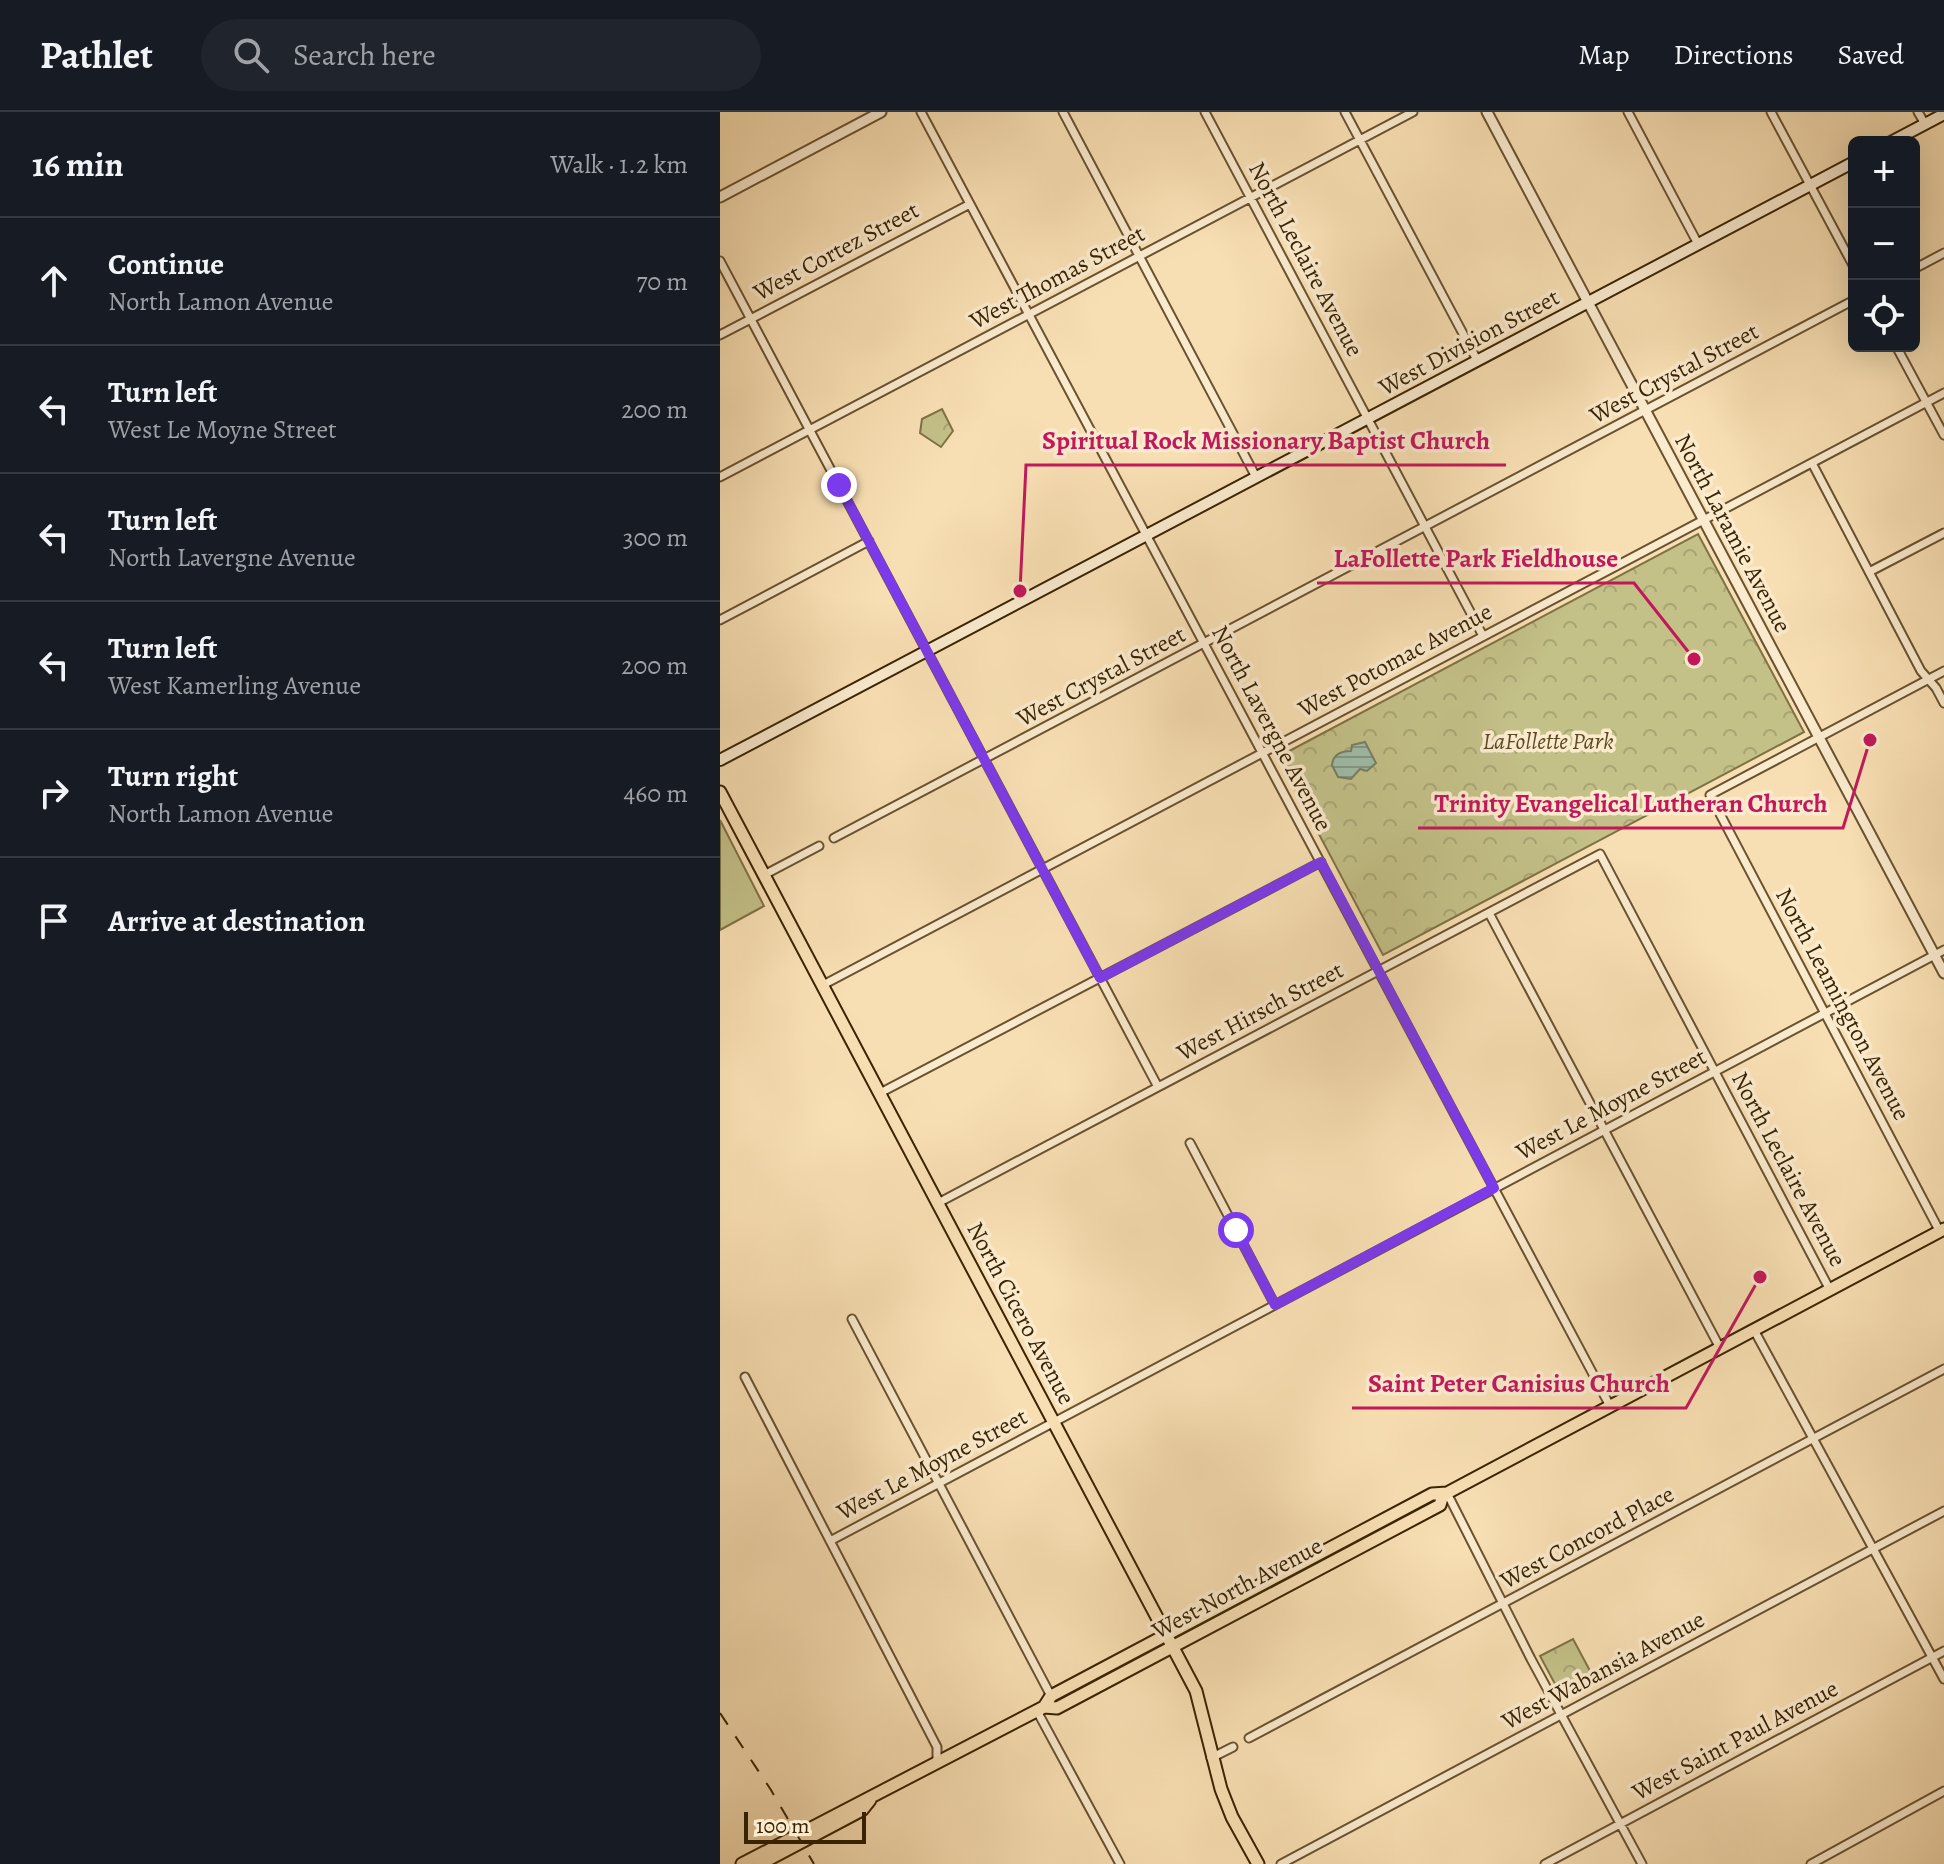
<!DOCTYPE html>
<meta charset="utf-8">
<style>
body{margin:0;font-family:Alegreya,serif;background:#20242c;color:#f1f3f6}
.controls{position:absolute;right:24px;top:24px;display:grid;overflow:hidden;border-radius:12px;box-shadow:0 8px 32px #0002}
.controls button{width:72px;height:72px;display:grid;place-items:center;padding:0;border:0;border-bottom:2px solid #363941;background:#171b24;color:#f1f3f6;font:40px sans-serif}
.scale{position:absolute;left:24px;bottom:20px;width:122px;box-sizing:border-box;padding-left:8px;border:4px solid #392300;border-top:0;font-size:22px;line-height:28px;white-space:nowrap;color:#392300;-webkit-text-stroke:6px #faeace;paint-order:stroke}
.stop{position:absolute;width:24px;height:24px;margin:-18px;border:6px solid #7c3aed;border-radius:50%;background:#fff}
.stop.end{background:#7c3aed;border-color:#fff;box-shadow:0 2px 8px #0008}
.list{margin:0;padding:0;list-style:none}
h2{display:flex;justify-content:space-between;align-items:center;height:104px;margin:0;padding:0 32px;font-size:34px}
h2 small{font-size:26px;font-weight:400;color:#9ea1a6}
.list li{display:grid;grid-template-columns:52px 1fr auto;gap:24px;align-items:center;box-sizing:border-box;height:128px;padding:0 32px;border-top:2px solid #363941}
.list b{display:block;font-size:30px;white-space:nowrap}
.list p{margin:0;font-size:26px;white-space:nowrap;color:#9ea1a6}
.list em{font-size:26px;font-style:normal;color:#9ea1a6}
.icon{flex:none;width:44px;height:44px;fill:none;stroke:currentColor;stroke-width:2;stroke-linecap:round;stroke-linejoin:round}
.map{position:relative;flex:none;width:1224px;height:1752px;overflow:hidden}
header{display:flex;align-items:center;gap:48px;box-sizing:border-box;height:112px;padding:0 40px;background:#171b24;border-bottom:2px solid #363941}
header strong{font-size:38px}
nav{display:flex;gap:44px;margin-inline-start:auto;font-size:28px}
.search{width:560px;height:72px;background:#20242c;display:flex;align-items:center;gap:20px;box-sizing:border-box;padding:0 28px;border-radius:44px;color:#9ea1a6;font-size:30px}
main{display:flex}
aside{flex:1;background:#171b24}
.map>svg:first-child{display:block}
.green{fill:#c3c088;stroke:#7e7244;stroke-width:2}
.park{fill:url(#park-crowns);stroke:#7e7244;stroke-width:2}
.water{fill:url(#water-rules);stroke:#767f65;stroke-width:2}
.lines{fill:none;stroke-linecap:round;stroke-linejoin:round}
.minor-casing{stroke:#69522d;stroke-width:11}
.tertiary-casing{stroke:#69522d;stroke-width:13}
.secondary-casing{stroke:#392300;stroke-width:14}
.primary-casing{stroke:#392300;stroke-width:15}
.minor{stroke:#faeace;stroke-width:7}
.tertiary{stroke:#faeace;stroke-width:9}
.secondary{stroke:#faeace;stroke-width:10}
.primary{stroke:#f8dfb3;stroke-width:11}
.rail{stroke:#392300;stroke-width:2;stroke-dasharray:14 14;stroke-linecap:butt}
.route{stroke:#7c3aed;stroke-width:10}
.labels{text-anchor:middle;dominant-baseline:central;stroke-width:7;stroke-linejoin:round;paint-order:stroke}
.street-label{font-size:24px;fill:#392300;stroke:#faeace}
.park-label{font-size:24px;font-style:italic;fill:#5c4a22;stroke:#faeace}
.leader{fill:none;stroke:#c2185b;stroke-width:3}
.callout-dot{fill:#c2185b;stroke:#faeace;stroke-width:3}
.callout-label{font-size:26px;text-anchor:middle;font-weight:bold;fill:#c2185b;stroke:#faeace;stroke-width:7;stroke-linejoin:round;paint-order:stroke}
</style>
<header>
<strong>Pathlet</strong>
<div class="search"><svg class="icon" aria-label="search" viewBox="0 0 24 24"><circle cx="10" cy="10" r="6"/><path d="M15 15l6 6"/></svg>Search here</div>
<nav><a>Map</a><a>Directions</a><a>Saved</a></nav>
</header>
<main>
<aside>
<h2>16 min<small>Walk · 1.2 km</small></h2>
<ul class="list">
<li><svg class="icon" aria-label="ahead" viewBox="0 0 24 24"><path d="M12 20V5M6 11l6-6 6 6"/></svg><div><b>Continue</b><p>North Lamon Avenue</p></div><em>70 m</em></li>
<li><svg class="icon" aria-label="left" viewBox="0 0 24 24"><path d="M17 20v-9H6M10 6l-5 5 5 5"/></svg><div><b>Turn left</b><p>West Le Moyne Street</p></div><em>200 m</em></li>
<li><svg class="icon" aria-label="left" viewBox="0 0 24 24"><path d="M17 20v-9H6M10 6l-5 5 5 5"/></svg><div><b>Turn left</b><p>North Lavergne Avenue</p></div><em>300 m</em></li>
<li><svg class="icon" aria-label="left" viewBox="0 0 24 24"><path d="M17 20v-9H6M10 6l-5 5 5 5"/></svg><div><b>Turn left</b><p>West Kamerling Avenue</p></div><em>200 m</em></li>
<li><svg class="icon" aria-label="right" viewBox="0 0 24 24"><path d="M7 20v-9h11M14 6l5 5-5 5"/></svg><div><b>Turn right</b><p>North Lamon Avenue</p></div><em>460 m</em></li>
<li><svg class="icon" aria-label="arrive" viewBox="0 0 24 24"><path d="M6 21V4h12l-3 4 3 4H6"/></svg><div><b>Arrive at destination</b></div></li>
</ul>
</aside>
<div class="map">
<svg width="1224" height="1752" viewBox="0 0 1224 1752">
<defs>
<pattern id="park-crowns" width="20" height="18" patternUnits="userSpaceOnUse" patternTransform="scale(2)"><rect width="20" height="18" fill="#c3c088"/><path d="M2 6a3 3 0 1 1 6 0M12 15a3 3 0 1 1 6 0" fill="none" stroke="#a8a574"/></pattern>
<pattern id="water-rules" width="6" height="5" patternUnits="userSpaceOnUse" patternTransform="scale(2)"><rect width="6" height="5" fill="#9ebda8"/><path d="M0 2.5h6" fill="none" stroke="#829986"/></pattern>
</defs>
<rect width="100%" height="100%" fill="#f8dfb3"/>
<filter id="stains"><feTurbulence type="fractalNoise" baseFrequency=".0025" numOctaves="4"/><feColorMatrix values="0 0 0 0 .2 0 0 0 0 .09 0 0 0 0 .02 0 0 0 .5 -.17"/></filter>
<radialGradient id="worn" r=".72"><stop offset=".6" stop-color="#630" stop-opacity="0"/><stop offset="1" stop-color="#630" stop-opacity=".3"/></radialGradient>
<path class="green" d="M 0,708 L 44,794 L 0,818 Z"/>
<path class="park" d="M 222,297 L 233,319 L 221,335 L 200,321 L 202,307 Z
M 978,422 L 1084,620 L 663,843 L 558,645 Z
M 853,1527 L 876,1570 L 843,1587 L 820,1544 Z"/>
<path class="water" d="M 645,630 L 656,651 L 647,659 L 640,657 L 631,667 L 618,665 L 612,653 C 613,643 620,639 631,639 L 632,633 Z"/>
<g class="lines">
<defs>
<path id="minor" d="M 201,0 L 890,1294
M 343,0 L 536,365
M 485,0 L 763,524
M 625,0 L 757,248
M 908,0 L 978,132
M 1051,0 L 1134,155
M 1198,0 L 1205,12
M 0,149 L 438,975
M 1194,157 L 1224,141
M 0,223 L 250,92
M 1176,234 L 1224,323
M 1092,351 L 1201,559 L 1216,576 L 1224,591
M 0,365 L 693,0
M 1149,460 L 1224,421
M 0,508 L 149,429
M 114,726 L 1134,188
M 44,763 L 99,734
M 769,801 L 1000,1236
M 103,873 L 1224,281
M 160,981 L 601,750
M 470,1031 L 555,1193
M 218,1091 L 880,742 L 1110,1178
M 1220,1120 L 990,683 L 1224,559
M 132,1207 L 331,1584
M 1034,1218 L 1224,1567
M 25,1265 L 217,1635 L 217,1652
M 727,1381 L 811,1547 L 922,1752
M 110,1429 L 1224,838
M 317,1599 L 400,1752
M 529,1626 L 1224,1257
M 491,1646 L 513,1635
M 561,1752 L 1224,1399
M 825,1752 L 1224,1539
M 1091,1752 L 1224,1679"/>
<path id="tertiary" d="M 767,0 L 1224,861
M 0,85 L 161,0"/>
<path id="secondary" d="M 1171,30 L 1224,2
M 0,648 L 1134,50"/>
<path id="primary" d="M 0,680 L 476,1579 L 501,1677 L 512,1705 L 538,1752
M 324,1595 L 337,1596 L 720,1393 L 723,1383
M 22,1752 L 324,1595 L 331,1584 L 712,1382 L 727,1381 L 1224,1117
M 40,1752 L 142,1698 L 150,1688"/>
</defs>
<use href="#minor" class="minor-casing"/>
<use href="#tertiary" class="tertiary-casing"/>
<use href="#secondary" class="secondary-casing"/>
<use href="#primary" class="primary-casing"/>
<use href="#minor" class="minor"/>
<use href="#tertiary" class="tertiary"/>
<use href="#secondary" class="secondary"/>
<use href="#primary" class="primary"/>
<path class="rail" d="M 0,1601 L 51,1678 L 94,1752"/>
</g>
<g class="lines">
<path class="route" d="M 119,373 L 380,866 L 601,750 L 774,1076 L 555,1193 L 516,1118"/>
</g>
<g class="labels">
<g class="street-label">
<text transform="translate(116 139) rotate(-28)">West Cortez Street</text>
<text transform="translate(586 147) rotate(62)">North Leclaire Avenue</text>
<text transform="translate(337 165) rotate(-28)">West Thomas Street</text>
<text transform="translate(749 230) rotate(-28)">West Division Street</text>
<text transform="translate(954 261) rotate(-28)">West Crystal Street</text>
<text transform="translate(1013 421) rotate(62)">North Laramie Avenue</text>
<text transform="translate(675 548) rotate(-28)">West Potomac Avenue</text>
<text transform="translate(381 564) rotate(-28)">West Crystal Street</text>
<text transform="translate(552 616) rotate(62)">North Lavergne Avenue</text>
<text transform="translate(1123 892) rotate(62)">North Leamington Avenue</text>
<text transform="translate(540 899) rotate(-28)">West Hirsch Street</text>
<text transform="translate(891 992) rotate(-28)">West Le Moyne Street</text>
<text transform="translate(1069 1057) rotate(62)">North Leclaire Avenue</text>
<text transform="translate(301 1201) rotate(62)">North Cicero Avenue</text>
<text transform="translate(212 1352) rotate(-28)">West Le Moyne Street</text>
<text transform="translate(867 1425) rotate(-28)">West Concord Place</text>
<text transform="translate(517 1476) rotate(-28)">West North Avenue</text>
<text transform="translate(883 1558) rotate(-28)">West Wabansia Avenue</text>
<text transform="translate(1015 1628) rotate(-28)">West Saint Paul Avenue</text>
</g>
<g class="park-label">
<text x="828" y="629">LaFollette Park</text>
</g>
</g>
<path class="leader" d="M300 479L306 353H786M974 547L914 471H597M1150 628L1123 716H698M1040 1165L966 1296H632"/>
<g class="callout-dot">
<circle cx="300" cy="479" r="8"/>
<circle cx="974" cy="547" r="8"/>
<circle cx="1150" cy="628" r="8"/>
<circle cx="1040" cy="1165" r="8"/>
</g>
<g class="callout-label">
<text x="546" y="337">Spiritual Rock Missionary Baptist Church</text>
<text x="756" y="455">LaFollette Park Fieldhouse</text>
<text x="911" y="700">Trinity Evangelical Lutheran Church</text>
<text x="799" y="1280">Saint Peter Canisius Church</text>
</g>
<rect width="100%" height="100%" filter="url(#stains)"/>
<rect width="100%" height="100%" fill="url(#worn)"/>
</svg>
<div class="controls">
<button>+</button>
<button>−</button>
<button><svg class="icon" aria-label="locate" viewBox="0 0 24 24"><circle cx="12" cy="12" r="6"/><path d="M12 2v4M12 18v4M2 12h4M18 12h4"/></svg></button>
</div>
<div class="scale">100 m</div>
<div class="stop" style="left:516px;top:1118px"></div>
<div class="stop end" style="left:119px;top:373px"></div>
</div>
</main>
